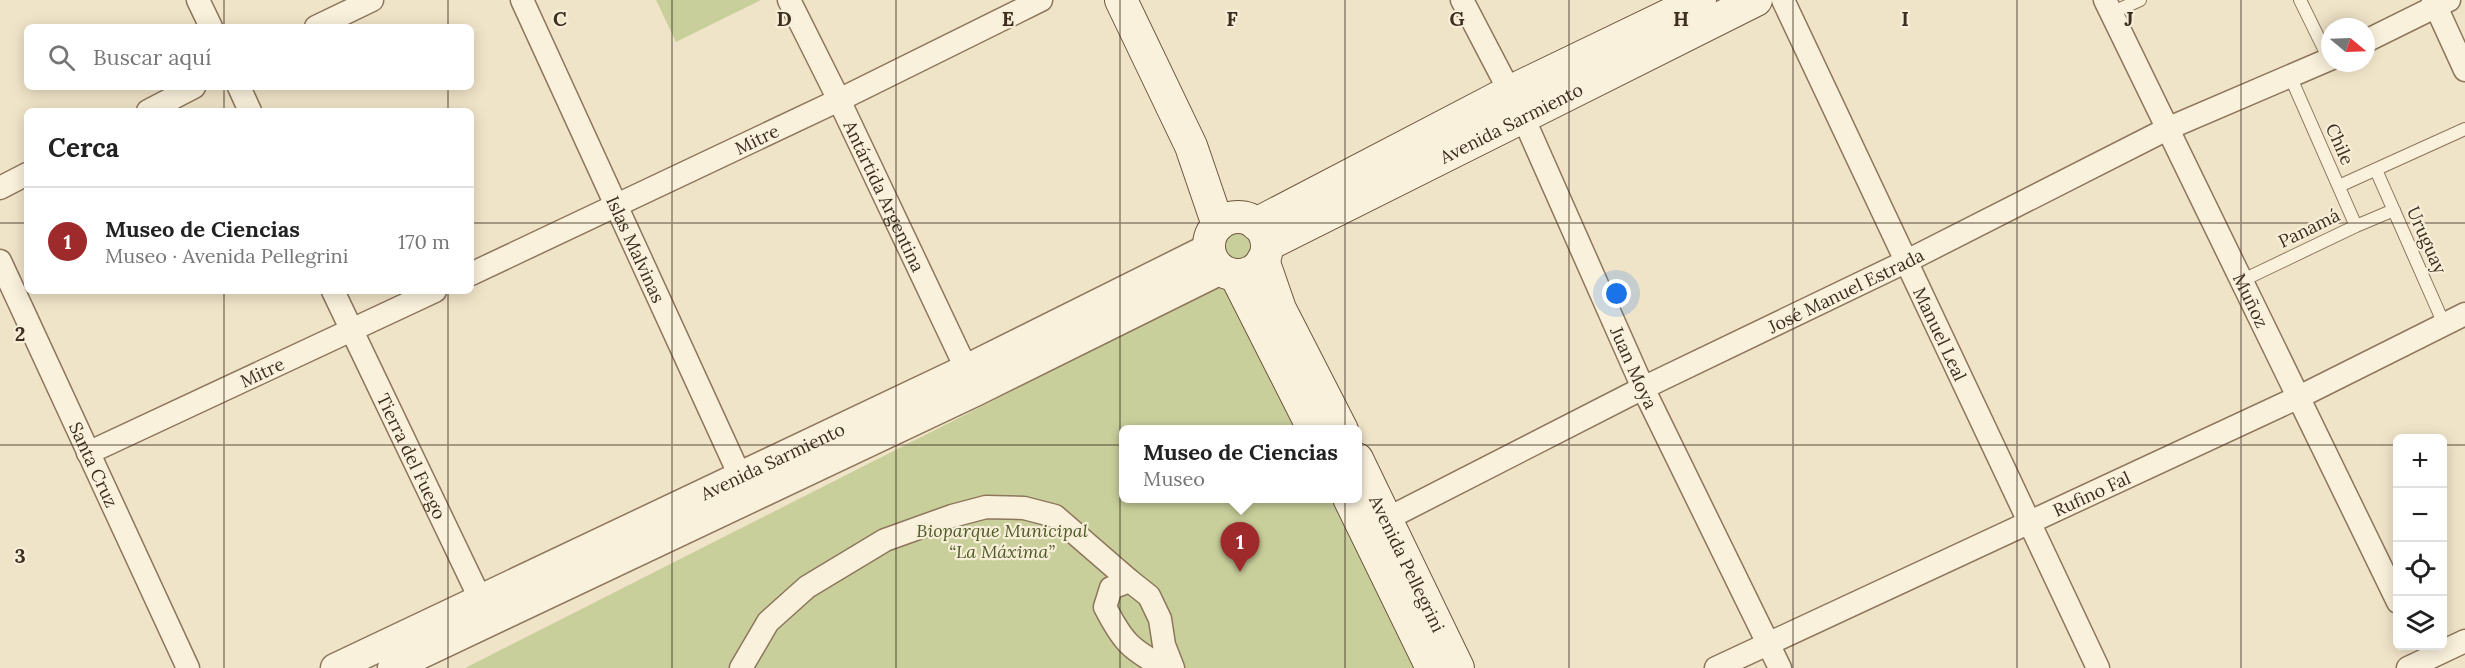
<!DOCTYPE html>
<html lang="es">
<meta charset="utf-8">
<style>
body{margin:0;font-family:Lora,serif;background:#f6f6f6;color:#222}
.controls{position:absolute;right:18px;bottom:18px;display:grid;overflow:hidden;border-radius:9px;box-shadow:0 3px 15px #0003}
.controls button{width:54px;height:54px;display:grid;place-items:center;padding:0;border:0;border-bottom:2px solid #e0e0e0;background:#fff;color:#222;font:30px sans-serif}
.compass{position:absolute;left:2321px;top:18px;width:54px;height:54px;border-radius:50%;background:#fff;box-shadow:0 3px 15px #0003;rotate:109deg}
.you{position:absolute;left:1617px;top:294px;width:21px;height:21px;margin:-15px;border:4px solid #fff;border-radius:50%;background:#1a73e8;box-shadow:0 0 0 9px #1a73e833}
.badge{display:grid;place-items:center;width:39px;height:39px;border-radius:50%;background:#9e2a2b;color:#fff;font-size:20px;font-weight:700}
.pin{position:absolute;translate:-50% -50px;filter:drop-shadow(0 2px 3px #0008)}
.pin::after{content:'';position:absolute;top:32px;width:21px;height:18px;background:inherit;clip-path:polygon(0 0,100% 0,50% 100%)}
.popup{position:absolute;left:1119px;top:425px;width:243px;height:78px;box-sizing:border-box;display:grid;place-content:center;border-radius:9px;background:#fff;filter:drop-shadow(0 2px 4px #0005);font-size:20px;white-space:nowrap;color:#767676}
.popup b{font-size:22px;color:#222}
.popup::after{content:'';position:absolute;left:50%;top:100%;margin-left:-12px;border:12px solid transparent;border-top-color:#fff}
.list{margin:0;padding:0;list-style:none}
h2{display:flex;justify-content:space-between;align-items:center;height:78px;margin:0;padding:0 24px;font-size:26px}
h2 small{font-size:20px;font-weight:400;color:#767676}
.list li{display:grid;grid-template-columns:39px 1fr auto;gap:18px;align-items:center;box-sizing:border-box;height:108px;padding:0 24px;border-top:2px solid #e0e0e0}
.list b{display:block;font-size:22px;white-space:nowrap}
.list p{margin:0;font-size:20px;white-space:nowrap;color:#767676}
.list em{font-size:20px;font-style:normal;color:#767676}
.icon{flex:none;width:33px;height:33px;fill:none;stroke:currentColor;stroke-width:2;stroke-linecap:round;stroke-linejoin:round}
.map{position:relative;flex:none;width:2465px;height:668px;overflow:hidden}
.search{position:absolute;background:#fff;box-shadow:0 3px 15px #0003;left:24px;top:24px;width:450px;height:66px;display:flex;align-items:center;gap:15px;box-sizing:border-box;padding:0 21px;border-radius:9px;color:#767676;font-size:22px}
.panel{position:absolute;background:#fff;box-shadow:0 3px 15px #0003;left:24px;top:108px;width:450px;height:186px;border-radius:9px}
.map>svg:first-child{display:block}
.green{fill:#c9cf9b}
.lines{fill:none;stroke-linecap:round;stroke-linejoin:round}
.service-casing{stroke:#8d765c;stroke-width:14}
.minor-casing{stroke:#8d765c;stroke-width:25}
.tertiary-casing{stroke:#8d765c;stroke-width:31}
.secondary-casing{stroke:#6f573f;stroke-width:34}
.service{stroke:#faf1dc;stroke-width:12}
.minor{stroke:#faf1dc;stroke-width:22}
.tertiary{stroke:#faf1dc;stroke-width:28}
.secondary{stroke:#faf1dc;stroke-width:32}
.grid{fill:none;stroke:#3d2e20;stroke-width:1.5;stroke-opacity:0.55}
.labels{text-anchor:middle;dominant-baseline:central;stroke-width:4.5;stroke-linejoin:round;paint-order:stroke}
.street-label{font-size:18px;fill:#3d2e20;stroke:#f7eed8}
.park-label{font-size:18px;font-style:italic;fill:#4d5a26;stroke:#f7eed8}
.grid-label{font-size:20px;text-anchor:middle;font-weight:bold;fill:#3d2e20;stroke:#f7eed8;stroke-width:4.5;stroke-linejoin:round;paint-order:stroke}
</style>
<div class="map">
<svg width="2465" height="668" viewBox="0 0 2465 668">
<rect width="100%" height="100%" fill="#f0e4c8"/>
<path class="green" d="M 656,0 L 761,0 L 676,42 Z
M1221 247a17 17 0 1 1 34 0a17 17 0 1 1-34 0Z
M 1231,280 L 1302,429 L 1123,430 L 1123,498 L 1334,499 L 1415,668 L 465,668 Z"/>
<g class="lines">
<defs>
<path id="service" d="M 2300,0 L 2329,59
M 2111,13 L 2140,0
M 2290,76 L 2356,226
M 2376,170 L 2444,324
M 2339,186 L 2465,129
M 2241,281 L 2356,226 L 2394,210"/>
<g id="minor">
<path d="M 198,0 L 211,27"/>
<path id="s1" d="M 522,0 L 746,489"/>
<path id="s2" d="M 789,0 L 839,100 L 973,383"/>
<path id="s3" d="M 1462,0 L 1523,117 L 1643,388 L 1780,668"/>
<path id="s4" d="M 1783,0 L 2098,668"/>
<path id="s5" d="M 2105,0 L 2398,602"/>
<path d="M 2433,0 L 2465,70"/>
<path d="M 316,27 L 372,0"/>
<path d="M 2366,41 L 2449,0"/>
<path d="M 239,87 L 250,111"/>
<path d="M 148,111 L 194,87"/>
<path d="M 0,188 L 27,174"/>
<path id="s6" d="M 0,261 L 188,668"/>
<path id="s7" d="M 471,274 L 839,100 L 1041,0"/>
<path id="s8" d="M 333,291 L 487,613"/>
<path id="s9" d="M 88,453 L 435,291"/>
<path id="s10" d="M 1375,525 L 1643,388 L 1907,261 L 2169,128 L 2330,59"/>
<path d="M 741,668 L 768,622 L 807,587 L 885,540 L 952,516 L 986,507 L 1024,508 L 1055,516 L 1130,581"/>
<path d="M 1165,668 C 1130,649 1123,642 1105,607 L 1111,588 L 1130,581 L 1149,596 L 1160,619 L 1164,645 L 1173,668"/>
<path id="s11" d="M 1716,668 L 2299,397 L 2465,314"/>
<path d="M 2408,668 L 2465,641"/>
</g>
<g id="tertiary">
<path id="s12" d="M 335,668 L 966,369 L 1209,248"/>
<path d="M 392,668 L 977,391 L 1221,270"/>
</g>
<g id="secondary">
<path d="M 1121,0 L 1191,146 L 1218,225"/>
<circle cx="1238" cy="246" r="29"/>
<path d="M 1256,224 L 1509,92 L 1700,0"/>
<path id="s13" d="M 1267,245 L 1756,0"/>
<path d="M 1263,260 L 1280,309 L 1342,430"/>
<path d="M 1236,276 L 1314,430"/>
<path id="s14" d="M 1357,459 L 1458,668"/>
<path d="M 1349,498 L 1432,668"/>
</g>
</defs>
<use href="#service" class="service-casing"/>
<use href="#minor" class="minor-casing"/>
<use href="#tertiary" class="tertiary-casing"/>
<use href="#secondary" class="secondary-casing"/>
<use href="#service" class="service"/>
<use href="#minor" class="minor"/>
<use href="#tertiary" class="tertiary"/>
<use href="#secondary" class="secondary"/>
</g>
<path class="grid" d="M 224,0 L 224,27M 448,0 L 448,27M 672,0 L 672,668M 896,0 L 896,668M 1120,0 L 1120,668M 1345,0 L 1345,668M 1569,0 L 1569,668M 1793,0 L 1793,668M 2017,0 L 2017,668M 2241,0 L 2241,668M 224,87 L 224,111M 448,87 L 448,111M 0,223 L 27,223M 471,223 L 2465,223M 224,291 L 224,668M 448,291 L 448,668M 0,445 L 2398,445M 2442,445 L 2465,445"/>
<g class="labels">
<g class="street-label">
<text stroke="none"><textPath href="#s13" startOffset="273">Avenida Sarmiento</textPath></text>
<text stroke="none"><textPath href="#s7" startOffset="316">Mitre</textPath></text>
<text transform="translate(2340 144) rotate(66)">Chile</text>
<text stroke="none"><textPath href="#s2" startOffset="218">Antártida Argentina</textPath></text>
<text transform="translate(2309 228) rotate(-26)">Panamá</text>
<text transform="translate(2427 240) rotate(66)">Uruguay</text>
<text stroke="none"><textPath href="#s1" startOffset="274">Islas Malvinas</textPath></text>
<text stroke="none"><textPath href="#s10" startOffset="526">José Manuel Estrada</textPath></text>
<text stroke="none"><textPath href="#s5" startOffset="334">Muñoz</textPath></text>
<text stroke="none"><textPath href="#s4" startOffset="369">Manuel Leal</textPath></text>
<text stroke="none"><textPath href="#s3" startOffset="406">Juan Moya</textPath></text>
<text stroke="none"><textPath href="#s9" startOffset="192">Mitre</textPath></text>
<text stroke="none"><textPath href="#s8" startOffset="183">Tierra del Fuego</textPath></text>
<text stroke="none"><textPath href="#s12" startOffset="484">Avenida Sarmiento</textPath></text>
<text stroke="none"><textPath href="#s6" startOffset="224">Santa Cruz</textPath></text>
<text stroke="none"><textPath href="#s11" startOffset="414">Rufino Fal</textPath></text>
<text stroke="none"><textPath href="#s14" startOffset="116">Avenida Pellegrini</textPath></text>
</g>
<g class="park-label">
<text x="1002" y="530">Bioparque Municipal<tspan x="1002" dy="21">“La Máxima”</tspan></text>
</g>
</g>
<g class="grid-label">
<text x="560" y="26">C</text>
<text x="784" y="26">D</text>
<text x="1008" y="26">E</text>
<text x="1232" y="26">F</text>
<text x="1457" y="26">G</text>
<text x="1681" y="26">H</text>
<text x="1905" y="26">I</text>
<text x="2129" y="26">J</text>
<text x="20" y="341">2</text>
<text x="20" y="563">3</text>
</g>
</svg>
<div class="controls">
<button>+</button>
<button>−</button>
<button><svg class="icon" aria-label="locate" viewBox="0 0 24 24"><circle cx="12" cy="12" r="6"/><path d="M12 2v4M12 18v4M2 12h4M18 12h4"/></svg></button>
<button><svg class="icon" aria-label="layers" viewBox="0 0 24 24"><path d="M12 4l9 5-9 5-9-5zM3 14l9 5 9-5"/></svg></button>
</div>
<svg class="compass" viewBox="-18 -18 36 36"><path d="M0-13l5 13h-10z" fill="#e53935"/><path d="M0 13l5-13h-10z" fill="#767676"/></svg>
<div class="you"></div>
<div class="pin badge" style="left:1240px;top:572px">1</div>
<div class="popup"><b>Museo de Ciencias</b>Museo</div>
<div class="search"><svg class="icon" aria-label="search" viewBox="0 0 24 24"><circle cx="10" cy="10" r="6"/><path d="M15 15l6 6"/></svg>Buscar aquí</div>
<section class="panel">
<h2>Cerca<small></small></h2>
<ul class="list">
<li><span class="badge">1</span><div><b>Museo de Ciencias</b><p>Museo · Avenida Pellegrini</p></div><em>170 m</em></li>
</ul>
</section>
</div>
